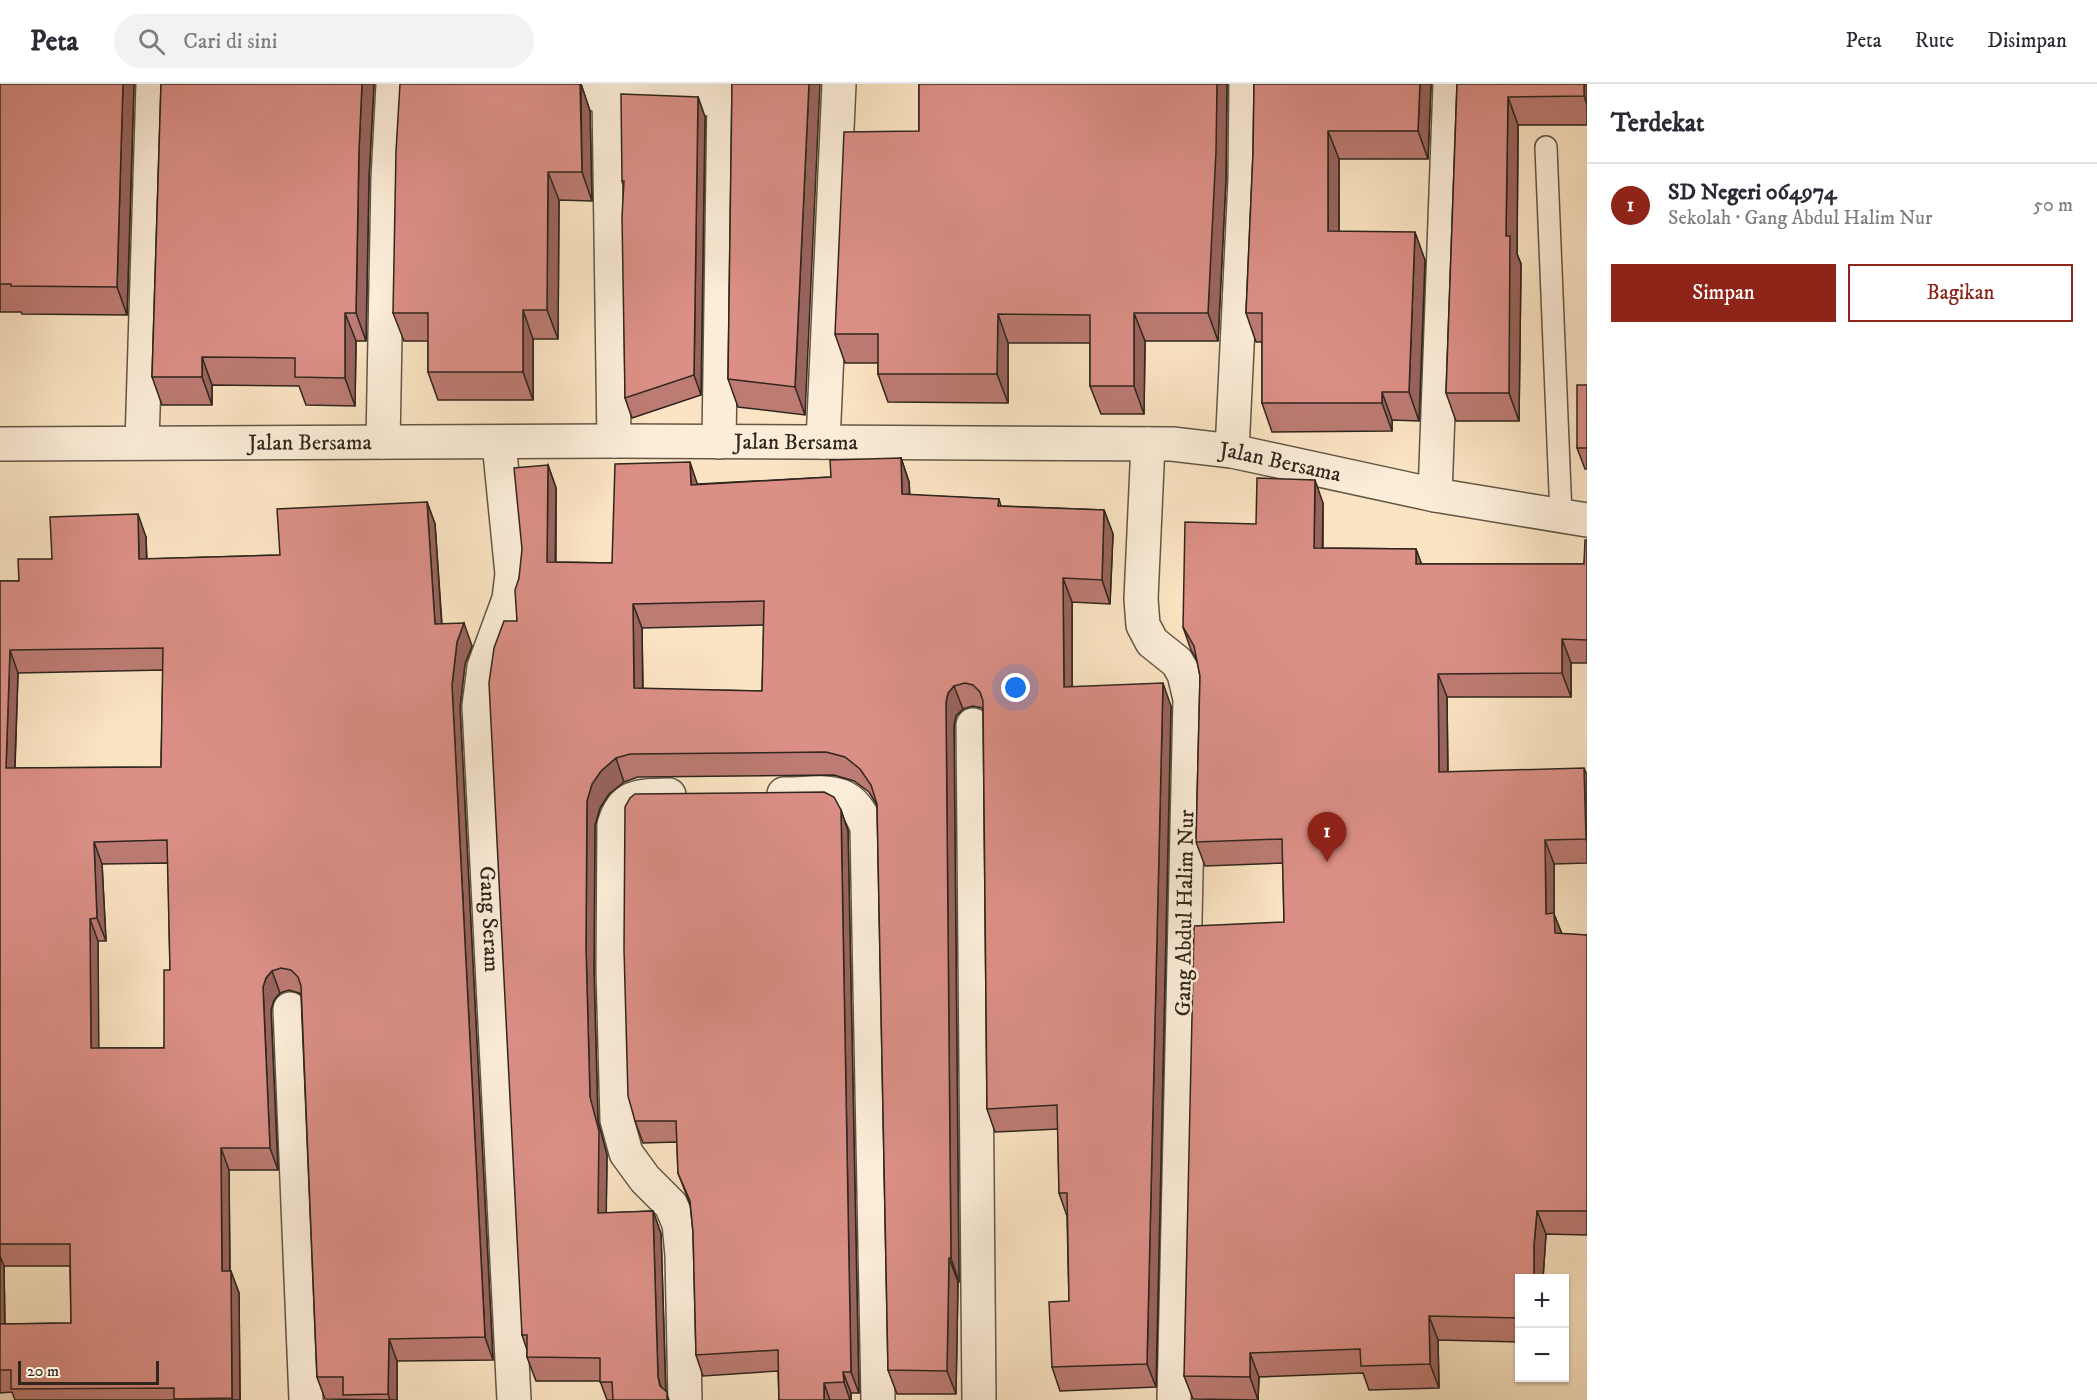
<!DOCTYPE html>
<html lang="id">
<meta charset="utf-8">
<style>
body{margin:0;font-family:"IM FELL DW Pica",serif;background:#f2f2f3;color:#2b2b33}
.controls{position:absolute;right:18px;bottom:18px;display:grid;overflow:hidden;border-radius:0px;box-shadow:0 2px 4px #0004}
.controls button{width:54px;height:54px;display:grid;place-items:center;padding:0;border:0;border-bottom:2px solid #e1e1e2;background:#fff;color:#2b2b33;font:30px sans-serif}
.scale{position:absolute;left:18px;bottom:15px;width:141px;box-sizing:border-box;padding-left:6px;border:3px solid #2f261d;border-top:0;font-size:16px;line-height:21px;white-space:nowrap;color:#2f261d;-webkit-text-stroke:4px #fcedd8;paint-order:stroke}
.you{position:absolute;left:1016px;top:604px;width:21px;height:21px;margin:-15px;border:4px solid #fff;border-radius:50%;background:#1a73e8;box-shadow:0 0 0 9px #1a73e833}
.badge{display:grid;place-items:center;width:39px;height:39px;border-radius:50%;background:#8f2418;color:#fff;font-size:20px;font-weight:700}
.pin{position:absolute;translate:-50% -50px;filter:drop-shadow(0 2px 3px #0008)}
.pin::after{content:'';position:absolute;top:32px;width:21px;height:18px;background:inherit;clip-path:polygon(0 0,100% 0,50% 100%)}
.list{margin:0;padding:0;list-style:none}
h2{display:flex;justify-content:space-between;align-items:center;height:78px;margin:0;padding:0 24px;font-size:26px}
h2 small{font-size:20px;font-weight:400;color:#7c7c81}
.list li{display:grid;grid-template-columns:39px 1fr auto;gap:18px;align-items:center;box-sizing:border-box;height:84px;padding:0 24px;border-top:2px solid #e1e1e2}
.list b{display:block;font-size:22px;white-space:nowrap}
.list p{margin:0;font-size:20px;white-space:nowrap;color:#7c7c81}
.list em{font-size:20px;font-style:normal;color:#7c7c81}
.actions{display:flex;gap:12px;padding:18px 24px}
.actions a{flex:1;padding:14px 0;border:2px solid #8f2418;border-radius:0px;text-align:center;font-size:21px;color:#8f2418}
.actions .main{background:#8f2418;color:#fff}
.icon{flex:none;width:33px;height:33px;fill:none;stroke:currentColor;stroke-width:2;stroke-linecap:round;stroke-linejoin:round}
.map{position:relative;flex:none;width:1587px;height:1316px;overflow:hidden}
header{display:flex;align-items:center;gap:36px;box-sizing:border-box;height:84px;padding:0 30px;background:#fff;border-bottom:2px solid #e1e1e2}
header strong{font-size:28px}
nav{display:flex;gap:33px;margin-inline-start:auto;font-size:21px}
.search{width:420px;height:54px;background:#f2f2f3;display:flex;align-items:center;gap:15px;box-sizing:border-box;padding:0 21px;border-radius:33px;color:#7c7c81;font-size:22px}
main{display:flex}
aside{flex:1;background:#fff}
.map>svg:first-child{display:block}
.lines{fill:none;stroke-linecap:round;stroke-linejoin:round}
.lane-casing{stroke:#625646;stroke-width:24}
.street-casing{stroke:#625646;stroke-width:36}
.lane{stroke:#fcedd8;stroke-width:21}
.street{stroke:#fcedd8;stroke-width:33}
.wall{fill:#bc7b73;stroke:#2f261d;stroke-width:1.5;fill-rule:evenodd}
.shaded-wall{fill:#99645e;stroke:#2f261d;stroke-width:1.5}
.building{fill:#db8f86;stroke:#2f261d;stroke-width:1.5;fill-rule:evenodd}
.labels{text-anchor:middle;dominant-baseline:central;stroke-width:5;stroke-linejoin:round;paint-order:stroke}
.street-label{font-size:22px;fill:#2f261d;stroke:#fcedd8}
</style>
<header>
<strong>Peta</strong>
<div class="search"><svg class="icon" aria-label="search" viewBox="0 0 24 24"><circle cx="10" cy="10" r="6"/><path d="M15 15l6 6"/></svg>Cari di sini</div>
<nav><a>Peta</a><a>Rute</a><a>Disimpan</a></nav>
</header>
<main>
<div class="map">
<svg width="1587" height="1316" viewBox="0 0 1587 1316">
<rect width="100%" height="100%" fill="#fbe4c3"/>
<filter id="stains"><feTurbulence type="fractalNoise" baseFrequency=".00333" numOctaves="4"/><feColorMatrix values="0 0 0 0 .2 0 0 0 0 .09 0 0 0 0 .02 0 0 0 .5 -.17"/></filter>
<radialGradient id="worn" r=".72"><stop offset=".6" stop-color="#630" stop-opacity="0"/><stop offset="1" stop-color="#630" stop-opacity=".3"/></radialGradient>
<g class="lines">
<defs>
<path id="lane" d="M 1546,63 L 1561,432"/>
<g id="street">
<path d="M 586,0 L 598,11 L 724,15 L 719,358"/>
<path d="M 609,12 L 614,357"/>
<path d="M 383,358 L 388,95 L 393,0"/>
<path d="M 823,358 L 839,0"/>
<path d="M 142,359 L 153,0"/>
<path id="s1" d="M 499,359 L 512,490 L 509,515 L 484,583 L 479,622 L 514,1316"/>
<path id="s2" d="M 0,360 L 614,357 L 1172,360 L 1232,367 L 1435,411 L 1587,436"/>
<path d="M 1148,360 L 1141,515 L 1143,541 L 1152,558 L 1177,578 L 1184,590 L 1190,615 L 1174,1316"/>
<path d="M 1232,367 L 1245,96 L 1246,0"/>
<path d="M 1435,411 L 1450,0"/>
<path d="M 973,641 L 979,1316"/>
<path d="M 784,710 C 824,710 851,699 867,744 L 878,1316"/>
<path d="M 669,711 C 641,712 623,709 614,741 L 613,886 L 617,1036 L 626,1069 L 645,1095 L 671,1121 L 679,1140 L 682,1171 L 685,1316"/>
<path d="M 290,925 L 306,1316"/>
</g>
</defs>
<use href="#lane" class="lane-casing"/>
<use href="#street" class="street-casing"/>
<use href="#lane" class="lane"/>
<use href="#street" class="street"/>
</g>
<path class="wall" d="M 0,0 L 134,0 L 127,231 L 22,230 L 21,228 L 0,228 Z
M 161,0 L 374,0 L 369,94 L 366,257 L 356,257 L 355,322 L 306,321 L 299,302 L 212,301 L 212,321 L 162,321 L 152,293 Z
M 581,0 L 590,27 L 592,117 L 559,116 L 558,255 L 533,255 L 533,316 L 438,316 L 428,288 L 428,257 L 404,257 L 393,229 Z
M 732,0 L 805,331 L 738,323 L 728,295 Z
M 919,0 L 1227,0 L 1226,95 L 1218,257 L 1145,257 L 1144,330 L 1101,330 L 1090,302 L 1090,259 L 1008,259 L 1008,319 L 888,318 L 878,290 L 878,279 L 845,279 L 835,250 L 919,47 Z
M 1254,0 L 1431,0 L 1428,75 L 1339,75 L 1339,147 L 1425,176 L 1419,337 L 1392,336 L 1392,347 L 1272,348 L 1262,319 L 1262,258 L 1256,258 L 1246,229 L 1253,69 Z
M 1457,0 L 1587,0 L 1587,41 L 1518,41 L 1517,170 L 1521,180 L 1519,337 L 1456,337 L 1446,309 Z
M 698,13 L 705,33 L 701,311 L 632,334 L 625,314 L 623,101 L 622,97 Z
M 1587,301 L 1587,385 L 1585,385 L 1577,364 Z
M 901,374 L 909,398 L 910,411 L 999,415 L 1001,422 L 1104,426 L 1113,450 L 1110,520 L 1072,518 L 1072,603 L 1171,622 L 1156,1303 L 1060,1307 L 1052,1283 L 1069,1217 L 1067,1132 L 1059,1109 L 1058,1045 L 995,1048 L 987,1025 L 983,626 L 982,624 L 973,622 L 963,625 L 956,632 L 954,641 L 959,1198 L 958,1198 L 956,1310 L 897,1310 L 888,1286 L 877,721 L 869,708 L 854,697 L 834,691 L 638,693 L 624,698 L 609,710 L 600,724 L 595,741 L 594,886 L 598,1037 L 607,1071 L 606,1129 L 653,1127 L 661,1150 L 666,1308 L 669,1316 L 607,1316 L 600,1297 L 536,1297 L 527,1273 L 527,1266 L 522,1251 L 517,537 L 519,494 L 548,381 L 556,404 L 556,478 L 612,479 L 698,400 L 831,393 ZM 764,541 L 762,607 L 643,605 L 642,544 Z
M 427,418 L 435,440 L 442,540 L 472,562 L 465,580 L 460,623 L 493,1276 L 397,1277 L 397,1316 L 325,1315 L 317,1293 L 301,910 L 299,909 L 289,906 L 280,909 L 274,916 L 271,926 L 278,1086 L 229,1086 L 230,1187 L 239,1209 L 240,1316 L 15,1316 L 12,1308 L 0,1309 L 0,497 L 19,497 L 52,475 L 146,453 L 147,475 L 280,471 ZM 163,586 L 161,683 L 15,684 L 18,589 ZM 168,779 L 170,886 L 164,964 L 98,964 L 98,857 L 106,857 L 102,780 ZM 4,1182 L 70,1182 L 71,1239 L 5,1240 Z
M 1323,419 L 1323,464 L 1416,465 L 1421,480 L 1584,480 L 1587,456 L 1587,579 L 1571,579 L 1571,613 L 1447,613 L 1448,688 L 1587,691 L 1587,779 L 1554,780 L 1554,830 L 1562,850 L 1587,851 L 1587,1151 L 1546,1150 L 1543,1194 L 1520,1194 L 1520,1258 L 1438,1256 L 1439,1304 L 1369,1306 L 1363,1289 L 1259,1293 L 1258,1316 L 1193,1315 L 1184,1292 L 1284,838 L 1283,779 L 1205,782 L 1196,758 L 1200,592 L 1197,576 L 1191,566 L 1183,543 L 1256,440 Z
M 841,726 L 848,747 L 859,1309 L 851,1309 L 851,1316 L 779,1316 L 778,1287 L 703,1292 L 696,1271 L 693,1148 L 690,1120 L 678,1089 L 677,1058 L 643,1059 L 635,1037 Z"/>
<path class="shaded-wall" d="M 123,0 L 134,0 L 127,231 L 117,203 Z
M 362,0 L 374,0 L 369,94 L 366,257 L 356,229 L 359,66 Z
M 581,0 L 590,27 L 592,117 L 582,88 Z
M 809,0 L 820,0 L 805,331 L 795,303 Z
M 1217,0 L 1227,0 L 1226,95 L 1218,257 L 1208,229 Z
M 1420,0 L 1431,0 L 1428,75 L 1418,47 Z
M 1584,0 L 1587,0 L 1587,21 L 1584,12 Z
M 698,13 L 705,33 L 701,311 L 694,291 Z
M 1508,13 L 1518,41 L 1517,170 L 1521,180 L 1519,337 L 1509,309 L 1506,152 Z
M 1328,47 L 1339,75 L 1339,175 L 1328,147 Z
M 548,88 L 559,116 L 558,255 L 547,226 Z
M 1415,148 L 1425,176 L 1419,337 L 1409,308 Z
M 523,226 L 533,255 L 533,316 L 523,288 Z
M 345,229 L 356,257 L 355,322 L 345,294 Z
M 1134,229 L 1145,257 L 1144,330 L 1134,302 Z
M 998,230 L 1008,259 L 1008,319 L 997,290 Z
M 202,273 L 212,301 L 212,321 L 202,293 Z
M 1382,308 L 1392,336 L 1392,347 L 1382,319 Z
M 901,374 L 909,398 L 910,434 L 902,410 Z
M 690,378 L 698,402 L 691,401 Z
M 548,381 L 556,404 L 555,501 L 547,478 Z
M 1315,396 L 1323,419 L 1322,488 L 1314,464 Z
M 427,418 L 435,440 L 443,562 L 435,540 Z
M 1104,426 L 1113,450 L 1110,520 L 1102,496 Z
M 138,430 L 146,453 L 147,498 L 139,475 Z
M 1416,465 L 1425,489 L 1416,480 Z
M 1063,494 L 1072,518 L 1072,626 L 1064,603 Z
M 633,520 L 642,544 L 643,628 L 634,604 Z
M 464,539 L 472,562 L 465,580 L 460,623 L 493,1276 L 485,1253 L 452,601 L 457,558 Z
M 1562,555 L 1571,579 L 1571,613 L 1562,589 Z
M 10,566 L 18,589 L 14,706 L 6,684 Z
M 1438,590 L 1447,613 L 1448,711 L 1439,688 Z
M 1163,599 L 1171,622 L 1156,1303 L 1147,1280 Z
M 954,602 L 963,625 L 956,632 L 954,641 L 959,1198 L 951,1174 L 946,618 L 948,609 Z
M 616,674 L 624,698 L 609,710 L 600,724 L 595,741 L 594,886 L 598,1037 L 607,1071 L 606,1152 L 598,1129 L 590,1013 L 586,863 L 587,717 L 592,700 L 601,687 Z
M 1584,684 L 1587,691 L 1587,758 L 1586,755 Z
M 841,726 L 848,747 L 859,1309 L 851,1288 Z
M 1545,756 L 1554,780 L 1554,830 L 1563,853 L 1564,873 L 1546,830 Z
M 94,758 L 102,780 L 106,857 L 97,834 Z
M 90,835 L 98,857 L 99,987 L 91,964 Z
M 272,887 L 280,909 L 274,916 L 271,926 L 278,1086 L 270,1064 L 263,903 L 266,894 Z
M 221,1064 L 229,1086 L 230,1209 L 222,1187 Z
M 653,1127 L 661,1150 L 666,1316 L 665,1316 L 658,1293 Z
M 1537,1127 L 1546,1150 L 1543,1194 L 1534,1194 L 1534,1161 Z
M 0,1172 L 4,1182 L 5,1262 L 0,1249 Z
M 949,1174 L 958,1198 L 956,1310 L 947,1287 Z
M 231,1187 L 239,1209 L 240,1316 L 233,1316 L 232,1314 Z
M 1429,1232 L 1438,1256 L 1439,1304 L 1430,1280 Z
M 389,1255 L 397,1277 L 397,1316 L 390,1316 L 388,1310 Z
M 1250,1269 L 1259,1293 L 1258,1316 L 1250,1293 Z
M 843,1288 L 851,1309 L 851,1316 L 850,1316 L 844,1298 Z
M 824,1299 L 830,1316 L 824,1316 Z"/>
<path class="building" d="M 0,0 L 123,0 L 117,203 L 11,202 L 11,200 L 0,200 Z
M 161,0 L 362,0 L 359,66 L 356,229 L 345,229 L 345,294 L 295,293 L 295,274 L 202,273 L 202,293 L 152,293 Z
M 400,0 L 580,0 L 582,88 L 548,88 L 547,226 L 523,226 L 523,288 L 428,288 L 428,229 L 393,229 L 396,67 Z
M 732,0 L 809,0 L 795,303 L 728,295 Z
M 919,0 L 1217,0 L 1216,67 L 1208,229 L 1134,229 L 1134,302 L 1090,302 L 1090,231 L 998,230 L 997,290 L 878,290 L 878,250 L 835,250 L 844,48 L 919,47 Z
M 1254,0 L 1420,0 L 1418,47 L 1328,47 L 1328,147 L 1415,148 L 1409,308 L 1382,308 L 1382,319 L 1262,319 L 1262,229 L 1246,229 L 1253,69 Z
M 1457,0 L 1584,0 L 1584,12 L 1508,13 L 1506,152 L 1510,152 L 1509,309 L 1446,309 Z
M 621,10 L 698,13 L 694,291 L 625,314 L 622,133 L 624,97 L 622,97 Z
M 1577,301 L 1587,301 L 1587,364 L 1577,364 Z
M 901,374 L 902,410 L 999,415 L 998,422 L 1104,426 L 1102,496 L 1063,494 L 1064,603 L 1163,599 L 1147,1280 L 1052,1283 L 1049,1218 L 1069,1217 L 1067,1109 L 1059,1109 L 1057,1021 L 987,1025 L 983,617 L 980,608 L 973,601 L 965,599 L 954,602 L 948,609 L 946,618 L 951,1174 L 949,1174 L 947,1287 L 888,1286 L 877,720 L 871,701 L 860,685 L 845,673 L 826,668 L 630,670 L 616,674 L 601,687 L 592,700 L 587,717 L 586,863 L 590,1013 L 599,1047 L 598,1129 L 653,1127 L 658,1293 L 660,1302 L 667,1308 L 667,1316 L 613,1316 L 612,1298 L 600,1298 L 600,1274 L 527,1273 L 527,1251 L 522,1251 L 489,599 L 494,564 L 504,537 L 517,537 L 515,506 L 519,494 L 522,465 L 514,384 L 548,381 L 547,478 L 612,479 L 615,380 L 690,378 L 691,401 L 831,393 L 830,376 ZM 764,517 L 762,607 L 634,604 L 633,520 Z
M 1257,394 L 1315,396 L 1314,464 L 1416,465 L 1416,480 L 1584,480 L 1585,456 L 1587,456 L 1587,556 L 1562,555 L 1562,589 L 1438,590 L 1439,688 L 1584,684 L 1586,755 L 1545,756 L 1546,830 L 1554,829 L 1555,849 L 1587,851 L 1587,1127 L 1537,1127 L 1534,1161 L 1534,1194 L 1520,1194 L 1520,1234 L 1429,1232 L 1430,1280 L 1361,1282 L 1360,1265 L 1250,1269 L 1250,1293 L 1184,1292 L 1194,842 L 1284,838 L 1282,755 L 1196,758 L 1200,592 L 1194,562 L 1183,543 L 1185,438 L 1256,440 Z
M 427,418 L 435,540 L 464,539 L 457,558 L 452,601 L 485,1253 L 389,1255 L 388,1310 L 343,1311 L 343,1293 L 317,1293 L 301,902 L 298,893 L 291,886 L 281,884 L 272,887 L 266,894 L 263,903 L 270,1064 L 221,1064 L 222,1187 L 231,1187 L 232,1314 L 174,1315 L 174,1304 L 11,1305 L 11,1286 L 0,1286 L 0,1240 L 71,1239 L 70,1160 L 0,1160 L 0,497 L 19,497 L 18,475 L 52,475 L 50,433 L 138,430 L 139,475 L 280,471 L 277,425 ZM 163,564 L 161,683 L 6,684 L 10,566 ZM 167,756 L 170,886 L 164,886 L 164,964 L 91,964 L 90,835 L 97,834 L 94,758 Z
M 824,708 L 834,713 L 841,726 L 851,1288 L 843,1288 L 844,1298 L 824,1299 L 824,1316 L 779,1316 L 778,1266 L 696,1271 L 693,1148 L 690,1117 L 678,1089 L 676,1037 L 635,1037 L 628,1012 L 624,865 L 625,723 L 630,714 L 635,710 Z"/>
<g class="labels">
<g class="street-label">
<text stroke="none"><textPath href="#s2" startOffset="310">Jalan Bersama</textPath></text>
<text stroke="none"><textPath href="#s2" startOffset="796">Jalan Bersama</textPath></text>
<text stroke="none"><textPath href="#s2" startOffset="1282">Jalan Bersama</textPath></text>
<text transform="translate(1185 829) rotate(-89)">Gang Abdul Halim Nur</text>
<text stroke="none"><textPath href="#s1" startOffset="482">Gang Seram</textPath></text>
</g>
</g>
<rect width="100%" height="100%" filter="url(#stains)"/>
<rect width="100%" height="100%" fill="url(#worn)"/>
</svg>
<div class="controls">
<button>+</button>
<button>−</button>
</div>
<div class="scale">20 m</div>
<div class="you"></div>
<div class="pin badge" style="left:1327px;top:778px">1</div>
</div>
<aside>
<h2>Terdekat<small></small></h2>
<ul class="list">
<li><span class="badge">1</span><div><b>SD Negeri 064974</b><p>Sekolah · Gang Abdul Halim Nur</p></div><em>50 m</em></li>
</ul>
<div class="actions"><a class="main">Simpan</a><a>Bagikan</a></div>
</aside>
</main>
